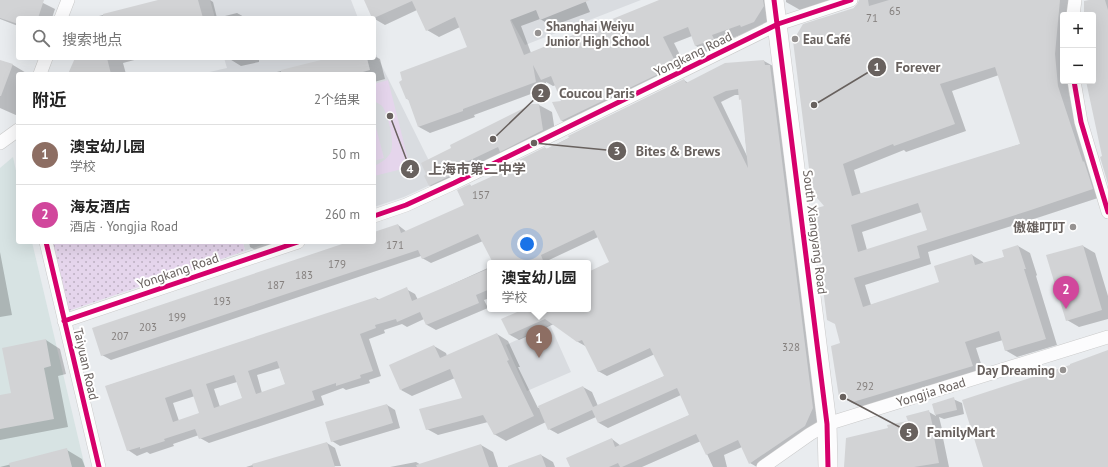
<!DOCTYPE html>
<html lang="zh">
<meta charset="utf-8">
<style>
body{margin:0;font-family:"PT Sans","Noto Sans SC",sans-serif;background:#f6f6f6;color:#222}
.controls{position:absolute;right:12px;top:12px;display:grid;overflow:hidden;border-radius:4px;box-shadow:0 4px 16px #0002}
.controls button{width:36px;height:36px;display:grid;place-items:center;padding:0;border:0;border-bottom:1px solid #e0e0e0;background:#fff;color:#222;font:20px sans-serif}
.you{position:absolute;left:527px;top:244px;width:14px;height:14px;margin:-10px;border:3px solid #fff;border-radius:50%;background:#1a73e8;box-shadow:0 0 0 6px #1a73e833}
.badge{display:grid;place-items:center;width:26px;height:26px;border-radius:50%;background:#1a73e8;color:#fff;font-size:13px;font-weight:700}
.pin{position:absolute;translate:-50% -33px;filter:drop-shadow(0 1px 2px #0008)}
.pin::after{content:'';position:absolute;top:21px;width:14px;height:12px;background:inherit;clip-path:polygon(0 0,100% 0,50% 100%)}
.popup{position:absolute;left:487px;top:260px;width:104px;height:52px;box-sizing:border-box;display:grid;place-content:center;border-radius:4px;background:#fff;filter:drop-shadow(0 1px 3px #0005);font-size:13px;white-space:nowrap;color:#767676}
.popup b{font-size:15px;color:#222}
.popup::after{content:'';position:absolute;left:50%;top:100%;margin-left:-8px;border:8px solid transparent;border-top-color:#fff}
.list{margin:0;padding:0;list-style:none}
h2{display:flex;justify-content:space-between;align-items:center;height:52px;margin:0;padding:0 16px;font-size:17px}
h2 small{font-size:13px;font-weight:400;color:#767676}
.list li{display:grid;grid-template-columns:26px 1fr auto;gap:12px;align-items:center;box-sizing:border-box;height:60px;padding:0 16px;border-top:1px solid #e0e0e0}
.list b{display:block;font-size:15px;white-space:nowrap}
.list p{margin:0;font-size:13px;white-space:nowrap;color:#767676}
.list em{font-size:13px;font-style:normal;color:#767676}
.icon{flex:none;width:22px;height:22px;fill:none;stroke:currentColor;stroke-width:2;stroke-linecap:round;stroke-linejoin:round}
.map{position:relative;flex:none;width:1108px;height:467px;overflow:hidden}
.search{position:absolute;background:#fff;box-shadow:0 4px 16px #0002;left:16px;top:16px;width:360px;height:44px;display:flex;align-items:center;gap:10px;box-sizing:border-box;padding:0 14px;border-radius:4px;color:#767676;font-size:15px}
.panel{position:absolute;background:#fff;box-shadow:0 4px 16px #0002;left:16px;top:72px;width:360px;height:172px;border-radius:4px}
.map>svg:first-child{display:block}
.education{fill:#d9dce0}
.medical{fill:#d7e3e3}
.grass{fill:url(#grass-dots)}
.park{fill:#e5d5ec}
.shadow{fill:#0003;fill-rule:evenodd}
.building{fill:#d2d3d5;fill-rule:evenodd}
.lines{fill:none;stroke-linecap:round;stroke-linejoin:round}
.street-casing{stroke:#cacaca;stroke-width:14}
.secondary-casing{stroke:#cacaca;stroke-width:20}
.street{stroke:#fcfcfd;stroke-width:13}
.secondary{stroke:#fcfcfd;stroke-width:19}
.cycleway-casing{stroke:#fff;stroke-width:8}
.cycleway{stroke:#d6006c;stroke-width:5}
.poi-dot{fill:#959291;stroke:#fff;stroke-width:1.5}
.labels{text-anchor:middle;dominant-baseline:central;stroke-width:4;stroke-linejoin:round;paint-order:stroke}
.number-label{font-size:11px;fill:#847f7d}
.poi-label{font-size:13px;font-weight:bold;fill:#68615e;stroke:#fff;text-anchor:start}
.street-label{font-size:13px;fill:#68615e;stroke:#fff}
.leader{fill:none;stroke:#68615e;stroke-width:1.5}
.callout-dot{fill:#68615e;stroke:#fff;stroke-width:1.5}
.mark-label{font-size:12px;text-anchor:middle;font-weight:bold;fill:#fff}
.callout-label{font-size:14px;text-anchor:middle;font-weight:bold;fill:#68615e;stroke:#fff;stroke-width:4;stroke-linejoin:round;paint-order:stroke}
</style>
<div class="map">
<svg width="1108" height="467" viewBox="0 0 1108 467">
<defs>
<pattern id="grass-dots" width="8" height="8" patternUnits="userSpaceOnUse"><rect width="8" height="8" fill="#e5d5ec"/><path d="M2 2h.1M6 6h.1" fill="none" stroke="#bdb0c2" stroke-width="1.8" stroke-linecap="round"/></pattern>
</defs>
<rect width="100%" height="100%" fill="#e9ecef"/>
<path class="education" d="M 210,0 L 351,0 L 358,18 L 215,18 Z
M 500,0 L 641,0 L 525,45 Z
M 374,50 L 439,181 L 404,197 L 374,207 L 374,74 L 205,73 L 227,68 L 224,58 L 374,58 Z
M 243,242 L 270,242 L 245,251 Z
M 550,325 L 571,372 L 527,391 L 506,345 Z"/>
<path class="medical" d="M 13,157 L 18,180 L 18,242 L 32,242 L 85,467 L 0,467 L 0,168 Z"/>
<path class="grass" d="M 52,242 L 243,242 L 245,251 L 68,311 Z"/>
<path class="park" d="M 388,80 L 410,167 L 374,176 L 374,166 C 381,163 387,159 391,152 C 395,143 388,113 382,106 C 380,104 376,102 374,101 L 374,84 Z
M 374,120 L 384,158 L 374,161 Z"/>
<path class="shadow" d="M 0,0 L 37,0 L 55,9 L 52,18 L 18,18 L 18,26 L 0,19 Z
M 162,0 L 210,0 L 213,2 L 217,18 L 237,13 L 246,18 L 95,18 L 95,17 Z
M 367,0 L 585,0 L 590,12 L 552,26 L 540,19 L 521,26 L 531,53 L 662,0 L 773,0 L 775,13 L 765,28 L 750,31 L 723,42 L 725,46 L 707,52 L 696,46 L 692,36 L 674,43 L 688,71 L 574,127 L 562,121 L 553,103 L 563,102 L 556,85 L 553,86 L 546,82 L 547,88 L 474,115 L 475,117 L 430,133 L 419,127 L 409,100 L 407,99 L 468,47 L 460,27 L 439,37 L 427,30 L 417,10 L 385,25 L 373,18 Z
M 786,0 L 856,0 L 809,15 L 786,2 Z
M 860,0 L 1073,0 L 1070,15 L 1063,15 L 1063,81 L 1068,81 L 1069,94 L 1104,196 L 1040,217 L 928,252 L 931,264 L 865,285 L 871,305 L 940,283 L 972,255 L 983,262 L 984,264 L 1005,257 L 1018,246 L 1030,253 L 1037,275 L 1036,276 L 1057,345 L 1017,357 L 1005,350 L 1003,340 L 976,348 L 984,373 L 865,408 L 852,403 L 840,396 L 841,344 L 825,206 L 854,8 L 860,2 ZM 999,75 L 1021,144 L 861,195 L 854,170 L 904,150 L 906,152 L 966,131 L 952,91 ZM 922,212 L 928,231 L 867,250 L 862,232 Z
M 1092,0 L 1108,0 L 1108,181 L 1088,81 L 1093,81 L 1093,15 L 1085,15 Z
M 374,56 L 380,59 L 385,79 L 374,82 L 374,74 L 269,74 L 333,58 L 374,58 Z
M 76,58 L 142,58 L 123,63 L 126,74 L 69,74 Z
M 228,58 L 259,58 L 259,62 L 241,66 Z
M 0,61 L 13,65 L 28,74 L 18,74 L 18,116 L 0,108 Z
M 764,61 L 773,66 L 822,413 L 814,431 L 757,467 L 750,463 L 742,447 L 724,455 L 727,467 L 713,467 L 701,441 L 642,467 L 571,467 L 612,439 L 621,446 L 690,415 L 681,395 L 608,428 L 599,423 L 596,417 L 558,434 L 549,429 L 546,422 L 506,441 L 494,434 L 488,422 L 438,435 L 427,429 L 464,399 L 455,378 L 412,396 L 401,390 L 434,346 L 446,353 L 447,356 L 497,334 L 508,341 L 520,367 L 518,367 L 538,408 L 583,387 L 592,392 L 598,406 L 665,376 L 655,354 L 607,376 L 598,371 L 587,347 L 578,342 L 554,324 L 519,340 L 510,335 L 503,320 L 527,309 L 588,309 L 588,273 L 611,263 L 598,237 L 549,260 L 550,263 L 494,263 L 483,241 L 431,263 L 422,258 L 421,256 L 111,360 L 102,355 L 349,242 L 374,242 L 374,233 L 398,225 L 407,232 L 466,206 L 470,185 L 472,187 L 509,169 L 545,148 L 547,149 L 684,80 L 688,83 L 725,64 ZM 735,95 L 740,95 L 740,99 L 742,100 L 747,156 L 721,102 Z
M 539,105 L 552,112 L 556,138 L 443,193 L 429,185 Z
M 249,242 L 305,242 L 266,256 L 250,247 Z
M 1083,246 L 1095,253 L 1108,296 L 1108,319 L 1079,327 L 1067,320 Z
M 0,252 L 12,315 L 0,317 Z
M 490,267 L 490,298 L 484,300 L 488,308 L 436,330 L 427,325 L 424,319 L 407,327 L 402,324 L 384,330 L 385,333 L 369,339 L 381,376 L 369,380 L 370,383 L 346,390 L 343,388 L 321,396 L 324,405 L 209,443 L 200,438 L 199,435 L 173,444 L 174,446 L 150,454 L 147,452 L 137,456 L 128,450 L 107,386 L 376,298 L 380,300 L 406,289 L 415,294 L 418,300 ZM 280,368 L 286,385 L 262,393 L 257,375 ZM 237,382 L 243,399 L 220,407 L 214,389 ZM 195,396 L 201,413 L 179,421 L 173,403 Z
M 46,340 L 60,349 L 66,374 L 58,376 L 68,427 L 0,440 L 0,396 L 13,394 Z
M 953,399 L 962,403 L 964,414 L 944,419 L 939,417 L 944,437 L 943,438 L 949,467 L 898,467 L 909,422 L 929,412 L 936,416 L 933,404 Z
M 387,405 L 395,410 L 400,428 L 340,446 L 332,441 Z
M 327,443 L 335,448 L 341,466 L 246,467 Z
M 481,445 L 493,452 L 498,467 L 439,467 Z
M 67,450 L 82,459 L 85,467 L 0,467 Z
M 541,455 L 553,462 L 555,467 L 508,467 Z
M 416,462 L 425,467 L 390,467 Z"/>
<path class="building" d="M 0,0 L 44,0 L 38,18 L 18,18 L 18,24 L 0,18 Z
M 158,0 L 198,0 L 203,18 L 103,18 L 103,14 Z
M 364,0 L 590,0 L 540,20 L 536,10 L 510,20 L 524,55 L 659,0 L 763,0 L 764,6 L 754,22 L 741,27 L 740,25 L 712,35 L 714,39 L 695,46 L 688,27 L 663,37 L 677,65 L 561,121 L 552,102 L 561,101 L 551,76 L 541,80 L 533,65 L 536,82 L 463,109 L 463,111 L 418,127 L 408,99 L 406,99 L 399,82 L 402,80 L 400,72 L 467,47 L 455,17 L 426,31 L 412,1 L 374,18 L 372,18 Z
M 859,0 L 868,0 L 869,6 L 889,0 L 1060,0 L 1055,54 L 1058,86 L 1083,162 L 1084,161 L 1093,189 L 1028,211 L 917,246 L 920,258 L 854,278 L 863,307 L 939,282 L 934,266 L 972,254 L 975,265 L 1004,257 L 1002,250 L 1018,245 L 1026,269 L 1024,269 L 1046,339 L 1005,351 L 999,331 L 965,342 L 973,366 L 853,402 L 839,397 L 831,346 L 840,343 L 835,324 L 827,320 L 813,209 L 824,206 L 812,192 L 793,41 L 803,24 L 854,8 L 857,5 ZM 995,67 L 1020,144 L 852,196 L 843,164 L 893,144 L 894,146 L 955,124 L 940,84 ZM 918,203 L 927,230 L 858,252 L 851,225 Z
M 1089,0 L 1105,0 L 1108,10 L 1108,184 L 1100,157 L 1102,156 L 1086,81 L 1093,81 L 1093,15 L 1084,15 L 1084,1 Z
M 75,58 L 107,58 L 111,74 L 68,74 Z
M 329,58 L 367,58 L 370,70 L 356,74 L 281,74 L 281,70 Z
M 0,60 L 13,64 L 1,96 L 0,96 Z
M 764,60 L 765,65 L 770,65 L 813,408 L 805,426 L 749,464 L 738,440 L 706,455 L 696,434 L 622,467 L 620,467 L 618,463 L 609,467 L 570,467 L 566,458 L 612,438 L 615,447 L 689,415 L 677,388 L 598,423 L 592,410 L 548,430 L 538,406 L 583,386 L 593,407 L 664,376 L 650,348 L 598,372 L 582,340 L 577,342 L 545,319 L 509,335 L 501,319 L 524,309 L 588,309 L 588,272 L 609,262 L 594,230 L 541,255 L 544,263 L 493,263 L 478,234 L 422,259 L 418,250 L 101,356 L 92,328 L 348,242 L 374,242 L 374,232 L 398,224 L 401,233 L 464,205 L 457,190 L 470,184 L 471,186 L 508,169 L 507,166 L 545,147 L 546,149 L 569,138 L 568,136 L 684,79 L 686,83 L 725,63 ZM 738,89 L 739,100 L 741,99 L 748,168 L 713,97 L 726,91 Z
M 532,104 L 539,104 L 543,130 L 500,152 L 498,147 L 460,165 L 462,170 L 429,186 L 424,176 L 426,174 L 421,163 L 451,148 L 450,145 Z
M 1083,245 L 1102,310 L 1066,321 L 1046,255 Z
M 490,268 L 490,289 L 476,295 L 479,303 L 426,325 L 420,312 L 397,322 L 396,319 L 375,325 L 376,328 L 360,334 L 373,371 L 360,375 L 361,378 L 336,386 L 336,383 L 312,391 L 315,400 L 199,439 L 195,429 L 164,439 L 165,441 L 140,449 L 140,447 L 127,451 L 105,386 L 376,297 L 377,300 L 407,287 L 412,301 ZM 277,361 L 285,384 L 256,394 L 248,371 ZM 234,375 L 242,398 L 214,408 L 206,384 ZM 191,389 L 199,413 L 173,422 L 165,398 Z
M 497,333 L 509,360 L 507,361 L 534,416 L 494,435 L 483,415 L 426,430 L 419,409 L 462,398 L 450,369 L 400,390 L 389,365 L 434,345 L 440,358 Z
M 46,339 L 51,366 L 44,368 L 54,419 L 0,429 L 0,395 L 11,393 L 2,348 Z
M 1108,350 L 1108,467 L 983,467 L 962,400 L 1070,365 L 1070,364 Z
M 954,397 L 957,410 L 935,415 L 932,404 Z
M 387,404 L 393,423 L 331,442 L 325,422 Z
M 929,410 L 934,431 L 933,432 L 939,463 L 914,467 L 844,467 L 846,438 L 888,428 L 887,425 L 908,421 L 906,416 Z
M 327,442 L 335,467 L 253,467 L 252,464 Z
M 481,444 L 489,467 L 417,467 L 416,465 Z
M 67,448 L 72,467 L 10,467 L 9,463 Z
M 541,454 L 546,467 L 508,467 L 508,466 Z"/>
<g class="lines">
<defs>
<path id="street" d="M 1073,15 L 1075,0
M 61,18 L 68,0
M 40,74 L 46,58
M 1074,81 L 1081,122 L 1108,212
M 0,143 L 18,130
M 374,216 L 406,205 L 454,183 L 778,24 L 851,0
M 46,242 L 99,467
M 64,321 L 298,242
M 763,467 L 810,434 L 827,424 L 1108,337"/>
<path id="secondary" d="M 774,0 L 827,424 L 828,467"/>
</defs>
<use href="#street" class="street-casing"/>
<use href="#secondary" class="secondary-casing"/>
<use href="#street" class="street"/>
<use href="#secondary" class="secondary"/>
<defs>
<path id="cycleway" d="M 774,0 L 827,424 L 828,467
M 1074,81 L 1081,122 L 1108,212
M 374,216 L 406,205 L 454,183 L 778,24 L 851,0
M 46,242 L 99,467
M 64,321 L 298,242"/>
</defs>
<use href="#cycleway" class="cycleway-casing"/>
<use href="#cycleway" class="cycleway"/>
</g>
<g class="poi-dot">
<circle cx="538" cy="33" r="4"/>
<circle cx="795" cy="39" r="4"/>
<circle cx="1073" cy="227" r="4"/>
<circle cx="1063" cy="370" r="4"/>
</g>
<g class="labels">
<g class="number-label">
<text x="895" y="11">65</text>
<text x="872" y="18">71</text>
<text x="481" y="195">157</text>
<text x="395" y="245">171</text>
<text x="337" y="264">179</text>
<text x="304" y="275">183</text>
<text x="276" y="285">187</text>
<text x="222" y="301">193</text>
<text x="177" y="317">199</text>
<text x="148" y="327">203</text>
<text x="120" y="336">207</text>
<text x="791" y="347">328</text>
<text x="865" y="386">292</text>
</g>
<g class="poi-label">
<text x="546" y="26">Shanghai Weiyu<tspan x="546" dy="15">Junior High School</tspan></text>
<text x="803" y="39">Eau Café</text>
<text x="1065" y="227" text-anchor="end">傲雄叮叮</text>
<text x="1055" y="370" text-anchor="end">Day Dreaming</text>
</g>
<g class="street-label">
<text transform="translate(693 54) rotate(-26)">Yongkang Road</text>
<text transform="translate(815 232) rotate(83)">South Xiangyang Road</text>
<text transform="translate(178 271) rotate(-19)">Yongkang Road</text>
<text transform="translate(86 364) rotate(77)">Taiyuan Road</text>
<text transform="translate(931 392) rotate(-17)">Yongjia Road</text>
</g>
</g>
<path class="leader" d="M814 105L877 67M493 139L541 93M534 143L617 151M390 116L410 169M843 397L909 432"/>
<g class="callout-dot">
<circle cx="814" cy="105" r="4"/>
<circle cx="493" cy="139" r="4"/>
<circle cx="534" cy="143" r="4"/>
<circle cx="390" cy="116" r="4"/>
<circle cx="843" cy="397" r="4"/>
<circle cx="877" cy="67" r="10"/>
<circle cx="541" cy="93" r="10"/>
<circle cx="617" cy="151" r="10"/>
<circle cx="410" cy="169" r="10"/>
<circle cx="909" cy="432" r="10"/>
</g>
<g class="mark-label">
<text x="877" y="71">1</text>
<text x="541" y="97">2</text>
<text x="617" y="155">3</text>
<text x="410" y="173">4</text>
<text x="909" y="437">5</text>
</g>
<g class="callout-label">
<text x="918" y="72">Forever</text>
<text x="597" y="98">Coucou Paris</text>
<text x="678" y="156">Bites &amp; Brews</text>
<text x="477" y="174">上海市第二中学</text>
<text x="961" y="437">FamilyMart</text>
</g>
</svg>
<div class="controls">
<button>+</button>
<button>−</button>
</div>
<div class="you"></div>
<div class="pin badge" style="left:539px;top:358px;background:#8d6e63">1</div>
<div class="popup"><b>澳宝幼儿园</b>学校</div>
<div class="pin badge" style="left:1066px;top:309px;background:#d1479c">2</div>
<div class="search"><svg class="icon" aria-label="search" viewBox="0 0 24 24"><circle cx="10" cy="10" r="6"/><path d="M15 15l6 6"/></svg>搜索地点</div>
<section class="panel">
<h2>附近<small>2个结果</small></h2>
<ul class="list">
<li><span class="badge" style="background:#8d6e63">1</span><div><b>澳宝幼儿园</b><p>学校</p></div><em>50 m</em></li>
<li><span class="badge" style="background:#d1479c">2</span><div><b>海友酒店</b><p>酒店 · Yongjia Road</p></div><em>260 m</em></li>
</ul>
</section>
</div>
